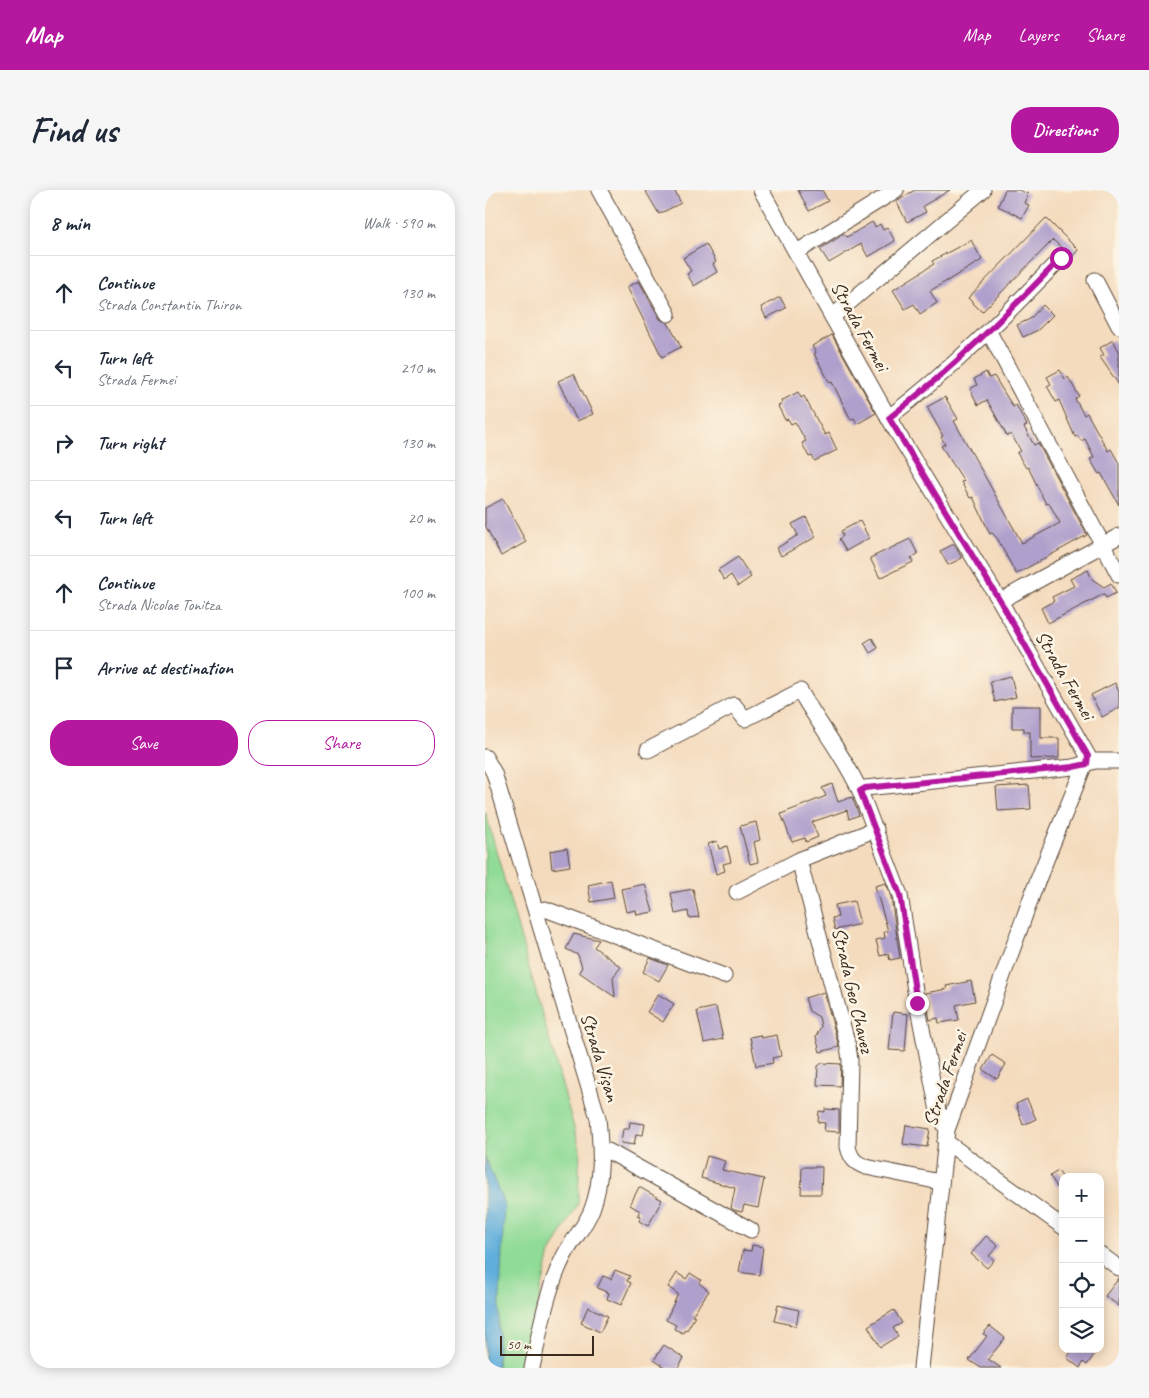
<!DOCTYPE html>
<meta charset="utf-8">
<style>
body{margin:0;font-family:Caveat,sans-serif;background:#f6f6f7;color:#1f2937}
.controls{position:absolute;right:15px;bottom:15px;display:grid;overflow:hidden;border-radius:10px;box-shadow:0 2px 12px #0003}
.controls button{width:45px;height:45px;display:grid;place-items:center;padding:0;border:0;border-bottom:1px solid #e0e1e3;background:#fff;color:#1f2937;font:25px sans-serif}
.scale{position:absolute;left:15px;bottom:12px;width:94px;box-sizing:border-box;padding-left:5px;border:2px solid #3b2a1e;border-top:0;font-size:14px;line-height:18px;white-space:nowrap;color:#3b2a1e;-webkit-text-stroke:4px #fcf5e5;paint-order:stroke}
.stop{position:absolute;width:15px;height:15px;margin:-11px;border:4px solid #b5179e;border-radius:50%;background:#fff}
.stop.end{background:#b5179e;border-color:#fff;box-shadow:0 1px 5px #0008}
.list{margin:0;padding:0;list-style:none}
h2{display:flex;justify-content:space-between;align-items:center;height:65px;margin:0;padding:0 20px;font-size:21px}
h2 small{font-size:16px;font-weight:400;color:#747a83}
.list li{display:grid;grid-template-columns:32px 1fr auto;gap:15px;align-items:center;box-sizing:border-box;height:75px;padding:0 20px;border-top:1px solid #e0e1e3}
.list b{display:block;font-size:19px;white-space:nowrap}
.list p{margin:0;font-size:16px;white-space:nowrap;color:#747a83}
.list em{font-size:16px;font-style:normal;color:#747a83}
.actions{display:flex;gap:10px;padding:15px 20px}
.actions a{flex:1;padding:11px 0;border:1px solid #b5179e;border-radius:20px;text-align:center;font-size:18px;color:#b5179e}
.actions .main{background:#b5179e;color:#fff}
.icon{flex:none;width:28px;height:28px;fill:none;stroke:currentColor;stroke-width:2;stroke-linecap:round;stroke-linejoin:round}
.map{position:relative;flex:none;width:634px;height:1178px;overflow:hidden;border-radius:20px}
header{display:flex;align-items:center;gap:30px;box-sizing:border-box;height:70px;padding:0 25px;background:#b5179e;color:#fff}
header strong{font-size:24px}
nav{display:flex;gap:28px;margin-inline-start:auto;font-size:18px}
.intro{display:flex;align-items:center;justify-content:space-between;box-sizing:border-box;height:120px;padding:0 30px}
h1{margin:0;font-size:35px}
.button{padding:12px 22px;border-radius:20px;background:#b5179e;color:#fff;font-size:18px;font-weight:700}
main{display:flex;gap:30px;padding:0 30px}
aside{flex:1;background:#fff;border-radius:20px;box-shadow:0 2px 12px #0003}
.map>svg:first-child{display:block}
.green{fill:#90db97;stroke:#66825a}
.water{fill:#61aedb;stroke:#4e6c7c}
.building{fill:#af9fcc}
.lines{fill:none;stroke-linecap:round;stroke-linejoin:round}
.minor-casing{stroke:#574536;stroke-width:17}
.minor{stroke:#fff;stroke-width:15}
.route{stroke:#b5179e;stroke-width:6}
.labels{text-anchor:middle;dominant-baseline:central;stroke-width:5;stroke-linejoin:round;paint-order:stroke}
.street-label{font-size:20px;fill:#3b2a1e;stroke:#fcf5e5}
</style>
<header>
<strong>Map</strong>
<nav><a>Map</a><a>Layers</a><a>Share</a></nav>
</header>
<div class="intro"><h1>Find us</h1><a class="button">Directions</a></div>
<main>
<aside>
<h2>8 min<small>Walk · 590 m</small></h2>
<ul class="list">
<li><svg class="icon" aria-label="ahead" viewBox="0 0 24 24"><path d="M12 20V5M6 11l6-6 6 6"/></svg><div><b>Continue</b><p>Strada Constantin Thiron</p></div><em>130 m</em></li>
<li><svg class="icon" aria-label="left" viewBox="0 0 24 24"><path d="M17 20v-9H6M10 6l-5 5 5 5"/></svg><div><b>Turn left</b><p>Strada Fermei</p></div><em>210 m</em></li>
<li><svg class="icon" aria-label="right" viewBox="0 0 24 24"><path d="M7 20v-9h11M14 6l5 5-5 5"/></svg><div><b>Turn right</b></div><em>130 m</em></li>
<li><svg class="icon" aria-label="left" viewBox="0 0 24 24"><path d="M17 20v-9H6M10 6l-5 5 5 5"/></svg><div><b>Turn left</b></div><em>20 m</em></li>
<li><svg class="icon" aria-label="ahead" viewBox="0 0 24 24"><path d="M12 20V5M6 11l6-6 6 6"/></svg><div><b>Continue</b><p>Strada Nicolae Tonitza</p></div><em>100 m</em></li>
<li><svg class="icon" aria-label="arrive" viewBox="0 0 24 24"><path d="M6 21V4h12l-3 4 3 4H6"/></svg><div><b>Arrive at destination</b></div></li>
</ul>
<div class="actions"><a class="main">Save</a><a>Share</a></div>
</aside>
<div class="map">
<svg width="634" height="1178" viewBox="0 0 634 1178">
<rect width="100%" height="100%" fill="#fcf5e5"/>
<filter id="ink" filterUnits="userSpaceOnUse"><feTurbulence type="fractalNoise" baseFrequency=".02" numOctaves="2"/><feDisplacementMap in="SourceGraphic" scale="10" xChannelSelector="R" yChannelSelector="G"/><feConvolveMatrix kernelMatrix="1 2 1 2 8 2 1 2 1" color-interpolation-filters="sRGB"/></filter>
<filter id="wash" filterUnits="userSpaceOnUse"><feTurbulence type="fractalNoise" baseFrequency=".0096" numOctaves="4" result="noise"/><feDisplacementMap in="SourceGraphic" scale="20" xChannelSelector="R" yChannelSelector="G"/><feGaussianBlur stdDeviation="1.12" result="paint"/><feColorMatrix in="noise" values="0 0 0 0 0 0 0 0 0 0 0 0 0 0 0 0 0 1.4 0 .05"/><feComposite in="paint" operator="in"/></filter>
<g filter="url(#wash)">
<rect width="100%" height="100%" fill="#f4dbbe"/>
<path class="green" d="M 0,621 L 95,959 L 93,1014 L 65,1063 L 38,1178 L 0,1178 Z"/>
<path class="water" d="M 0,968 L 19,1014 L 12,1178 L 0,1178 Z"/>
<g id="blocks">
<path class="building" d="M 160,0 L 189,0 L 196,13 L 174,24 Z
M 313,0 L 337,0 L 343,11 L 324,21 Z
M 430,0 L 465,0 L 438,16 L 441,22 L 422,32 L 411,11 Z
M 520,0 L 534,0 L 543,4 L 539,13 L 544,15 L 537,28 L 513,16 Z
M 561,28 L 593,60 L 587,67 L 568,50 L 497,122 L 483,108 Z
M 387,32 L 390,37 L 395,34 L 398,40 L 402,37 L 410,51 L 383,67 L 376,54 L 344,73 L 335,59 L 359,44 L 362,47 Z
M 486,50 L 497,70 L 445,101 L 452,113 L 435,124 L 429,114 L 420,119 L 408,100 L 449,74 L 447,71 Z
M 221,54 L 231,72 L 228,74 L 232,82 L 209,96 L 202,84 L 206,81 L 198,68 Z
M 154,91 L 175,129 L 183,133 L 196,157 L 177,167 L 142,97 Z
M 295,107 L 301,118 L 281,128 L 276,117 Z
M 558,115 L 568,125 L 553,140 L 538,147 L 532,135 L 545,129 Z
M 347,145 L 391,223 L 372,234 L 369,228 L 366,230 L 347,192 L 345,193 L 329,164 L 331,163 L 327,156 Z
M 628,150 L 634,161 L 634,195 L 615,167 L 619,165 L 615,158 Z
M 575,180 L 580,189 L 583,187 L 594,206 L 590,209 L 599,225 L 602,223 L 623,261 L 626,259 L 634,273 L 634,315 L 616,283 L 614,284 L 605,269 L 609,267 L 600,249 L 596,251 L 593,246 L 590,247 L 574,210 L 571,212 L 562,196 L 566,194 L 562,187 Z
M 501,182 L 504,188 L 509,186 L 528,217 L 531,215 L 542,235 L 539,237 L 549,255 L 553,253 L 602,345 L 531,384 L 512,348 L 507,343 L 505,344 L 488,307 L 485,308 L 476,292 L 479,291 L 456,256 L 460,254 L 456,247 L 458,246 L 442,217 L 460,207 L 473,229 L 469,231 L 537,353 L 575,333 L 564,313 L 561,314 L 543,277 L 541,278 L 532,263 L 536,261 L 526,244 L 522,246 L 502,210 L 493,215 L 485,199 L 492,195 L 489,189 Z
M 89,184 L 108,224 L 92,231 L 73,191 Z
M 313,202 L 316,208 L 319,206 L 340,245 L 344,243 L 352,260 L 330,271 L 327,266 L 324,267 L 317,253 L 321,251 L 310,232 L 306,234 L 303,229 L 300,230 L 293,216 L 297,214 L 296,211 Z
M 18,309 L 41,352 L 16,366 L 0,335 L 0,318 Z
M 321,327 L 331,347 L 296,366 L 292,358 L 313,345 L 307,334 Z
M 375,331 L 384,348 L 361,361 L 354,349 L 358,346 L 356,341 Z
M 425,349 L 433,364 L 426,368 L 428,372 L 395,388 L 385,368 Z
M 469,354 L 477,368 L 463,375 L 455,361 Z
M 253,367 L 266,387 L 253,396 L 246,385 L 239,390 L 233,380 Z
M 603,380 L 607,389 L 619,397 L 626,393 L 631,403 L 621,408 L 619,404 L 563,433 L 556,418 L 569,411 L 567,407 L 589,396 L 585,389 Z
M 387,448 L 393,458 L 385,463 L 379,453 Z
M 526,486 L 531,507 L 510,512 L 505,491 Z
M 630,493 L 634,502 L 634,518 L 617,527 L 606,505 Z
M 527,516 L 556,516 L 556,548 L 574,548 L 574,568 L 545,569 L 545,542 L 539,542 L 539,538 L 527,538 Z
M 347,594 L 353,612 L 367,607 L 374,625 L 364,629 L 362,620 L 327,632 L 333,647 L 321,652 L 320,648 L 307,652 L 296,624 L 341,606 L 337,598 Z
M 544,595 L 546,619 L 513,621 L 511,597 Z
M 271,632 L 275,650 L 269,652 L 273,672 L 265,674 L 255,636 Z
M 232,651 L 234,659 L 242,656 L 246,672 L 238,674 L 240,681 L 231,684 L 223,654 Z
M 82,658 L 85,676 L 67,679 L 65,661 Z
M 126,690 L 129,708 L 106,712 L 103,695 Z
M 401,693 L 406,707 L 415,768 L 405,770 L 403,764 L 395,766 L 391,750 L 400,748 L 399,742 L 403,741 L 390,696 Z
M 160,694 L 168,722 L 152,725 L 151,720 L 141,722 L 136,699 Z
M 208,699 L 214,727 L 204,728 L 203,721 L 190,724 L 186,703 Z
M 369,711 L 375,734 L 350,740 L 347,728 L 353,727 L 350,715 Z
M 89,744 L 114,750 L 109,757 L 136,777 L 128,787 L 130,807 L 94,782 L 97,777 L 93,765 L 81,759 Z
M 165,768 L 183,775 L 174,791 L 158,782 Z
M 486,791 L 490,811 L 471,815 L 474,830 L 454,833 L 453,828 L 445,830 L 440,803 L 462,799 L 461,796 Z
M 339,802 L 354,857 L 335,862 L 331,847 L 336,836 L 334,827 L 324,821 L 320,808 Z
M 173,804 L 189,814 L 178,832 L 162,822 Z
M 231,817 L 238,849 L 219,853 L 212,821 Z
M 408,822 L 423,824 L 420,861 L 404,860 Z
M 275,845 L 276,848 L 292,845 L 296,866 L 287,868 L 288,873 L 271,876 L 265,847 Z
M 507,865 L 521,874 L 512,889 L 498,880 Z
M 337,873 L 356,874 L 355,896 L 332,895 L 333,876 Z
M 542,909 L 551,929 L 538,935 L 531,914 Z
M 340,919 L 354,920 L 354,942 L 339,941 L 340,933 L 333,932 L 334,921 L 340,922 Z
M 145,932 L 160,934 L 158,945 L 151,944 L 149,955 L 136,953 L 138,939 L 144,939 Z
M 421,935 L 445,939 L 442,957 L 418,954 Z
M 222,966 L 240,971 L 237,980 L 279,989 L 273,1018 L 259,1015 L 257,1022 L 249,1020 L 246,1018 L 250,998 L 216,988 Z
M 317,977 L 337,977 L 336,1004 L 316,1004 Z
M 573,981 L 578,988 L 578,993 L 572,997 L 565,986 Z
M 154,997 L 177,1010 L 163,1036 L 154,1031 L 156,1027 L 152,1026 L 155,1021 L 145,1015 Z
M 501,1046 L 513,1056 L 504,1066 L 509,1070 L 502,1078 L 486,1064 Z
M 267,1055 L 278,1057 L 274,1085 L 254,1082 L 258,1060 L 266,1061 Z
M 130,1080 L 145,1086 L 142,1091 L 146,1093 L 136,1115 L 122,1109 L 124,1103 L 112,1098 L 118,1086 L 126,1089 Z
M 192,1083 L 201,1089 L 205,1083 L 216,1090 L 214,1093 L 224,1101 L 207,1125 L 210,1126 L 202,1140 L 200,1139 L 198,1143 L 189,1139 L 191,1135 L 181,1130 L 193,1104 L 183,1097 Z
M 634,1088 L 634,1116 L 620,1106 Z
M 293,1115 L 314,1120 L 311,1136 L 289,1131 Z
M 103,1117 L 123,1126 L 115,1142 L 96,1133 Z
M 409,1120 L 417,1133 L 408,1138 L 413,1146 L 395,1157 L 383,1136 Z
M 505,1136 L 520,1148 L 503,1169 L 516,1178 L 496,1178 L 484,1170 L 502,1146 L 498,1144 Z
M 179,1155 L 199,1168 L 193,1178 L 181,1178 L 169,1170 Z
M 588,1159 L 613,1159 L 602,1175 L 598,1172 L 595,1178 L 582,1168 Z"/>
</g>
</g>
<g filter="url(#ink)">
<use href="#blocks" fill-opacity="0" stroke="#574536" stroke-width="1"/>
<g class="lines">
<defs>
<path id="minor" d="M 114,0 L 183,124
M 276,0 L 410,239 L 515,411 L 603,566 L 550,697 L 462,940 L 436,1178
M 312,62 L 411,0
M 610,90 L 634,136
M 347,127 L 498,0
M 504,142 L 634,385
M 403,228 C 466,180 521,125 576,68
M 515,411 L 634,346
M 163,560 L 249,515 L 260,529 L 315,501 C 334,535 359,565 375,601
M 0,567 L 9,583 L 113,928 C 116,959 118,990 107,1019 C 101,1036 86,1051 78,1068 C 61,1102 55,1141 47,1178
M 314,670 L 363,856 L 365,870 L 363,957 C 366,969 370,973 381,977 L 455,992
M 252,702 L 314,670 L 391,639
M 51,721 L 60,719 L 239,786
M 462,940 L 453,921 L 432,813 L 415,705 L 375,601 L 380,598 L 588,577 L 610,571 L 634,571
M 460,951 L 578,1037
M 116,961 L 123,961 L 266,1040
M 615,1064 L 634,1078"/>
</defs>
<use href="#minor" class="minor-casing"/>
<use href="#minor" class="minor"/>
</g>
</g>
<g class="lines" filter="url(#ink)">
<path class="route" d="M 432,813 L 415,705 L 375,601 L 380,598 L 588,577 L 602,574 L 603,566 L 515,411 L 404,228 C 466,180 521,125 576,68"/>
</g>
<g class="labels">
<g class="street-label">
<text transform="translate(375 136) rotate(61)">Strada Fermei</text>
<text transform="translate(580 485) rotate(60)">Strada Fermei</text>
<text transform="translate(368 800) rotate(77)">Strada Geo Chavez</text>
<text transform="translate(115 867) rotate(73)">Strada Vișan</text>
<text transform="translate(460 889) rotate(-71)">Strada Fermei</text>
</g>
</g>
</svg>
<div class="controls">
<button>+</button>
<button>−</button>
<button><svg class="icon" aria-label="locate" viewBox="0 0 24 24"><circle cx="12" cy="12" r="6"/><path d="M12 2v4M12 18v4M2 12h4M18 12h4"/></svg></button>
<button><svg class="icon" aria-label="layers" viewBox="0 0 24 24"><path d="M12 4l9 5-9 5-9-5zM3 14l9 5 9-5"/></svg></button>
</div>
<div class="scale">50 m</div>
<div class="stop" style="left:576px;top:68px"></div>
<div class="stop end" style="left:432px;top:813px"></div>
</div>
</main>
